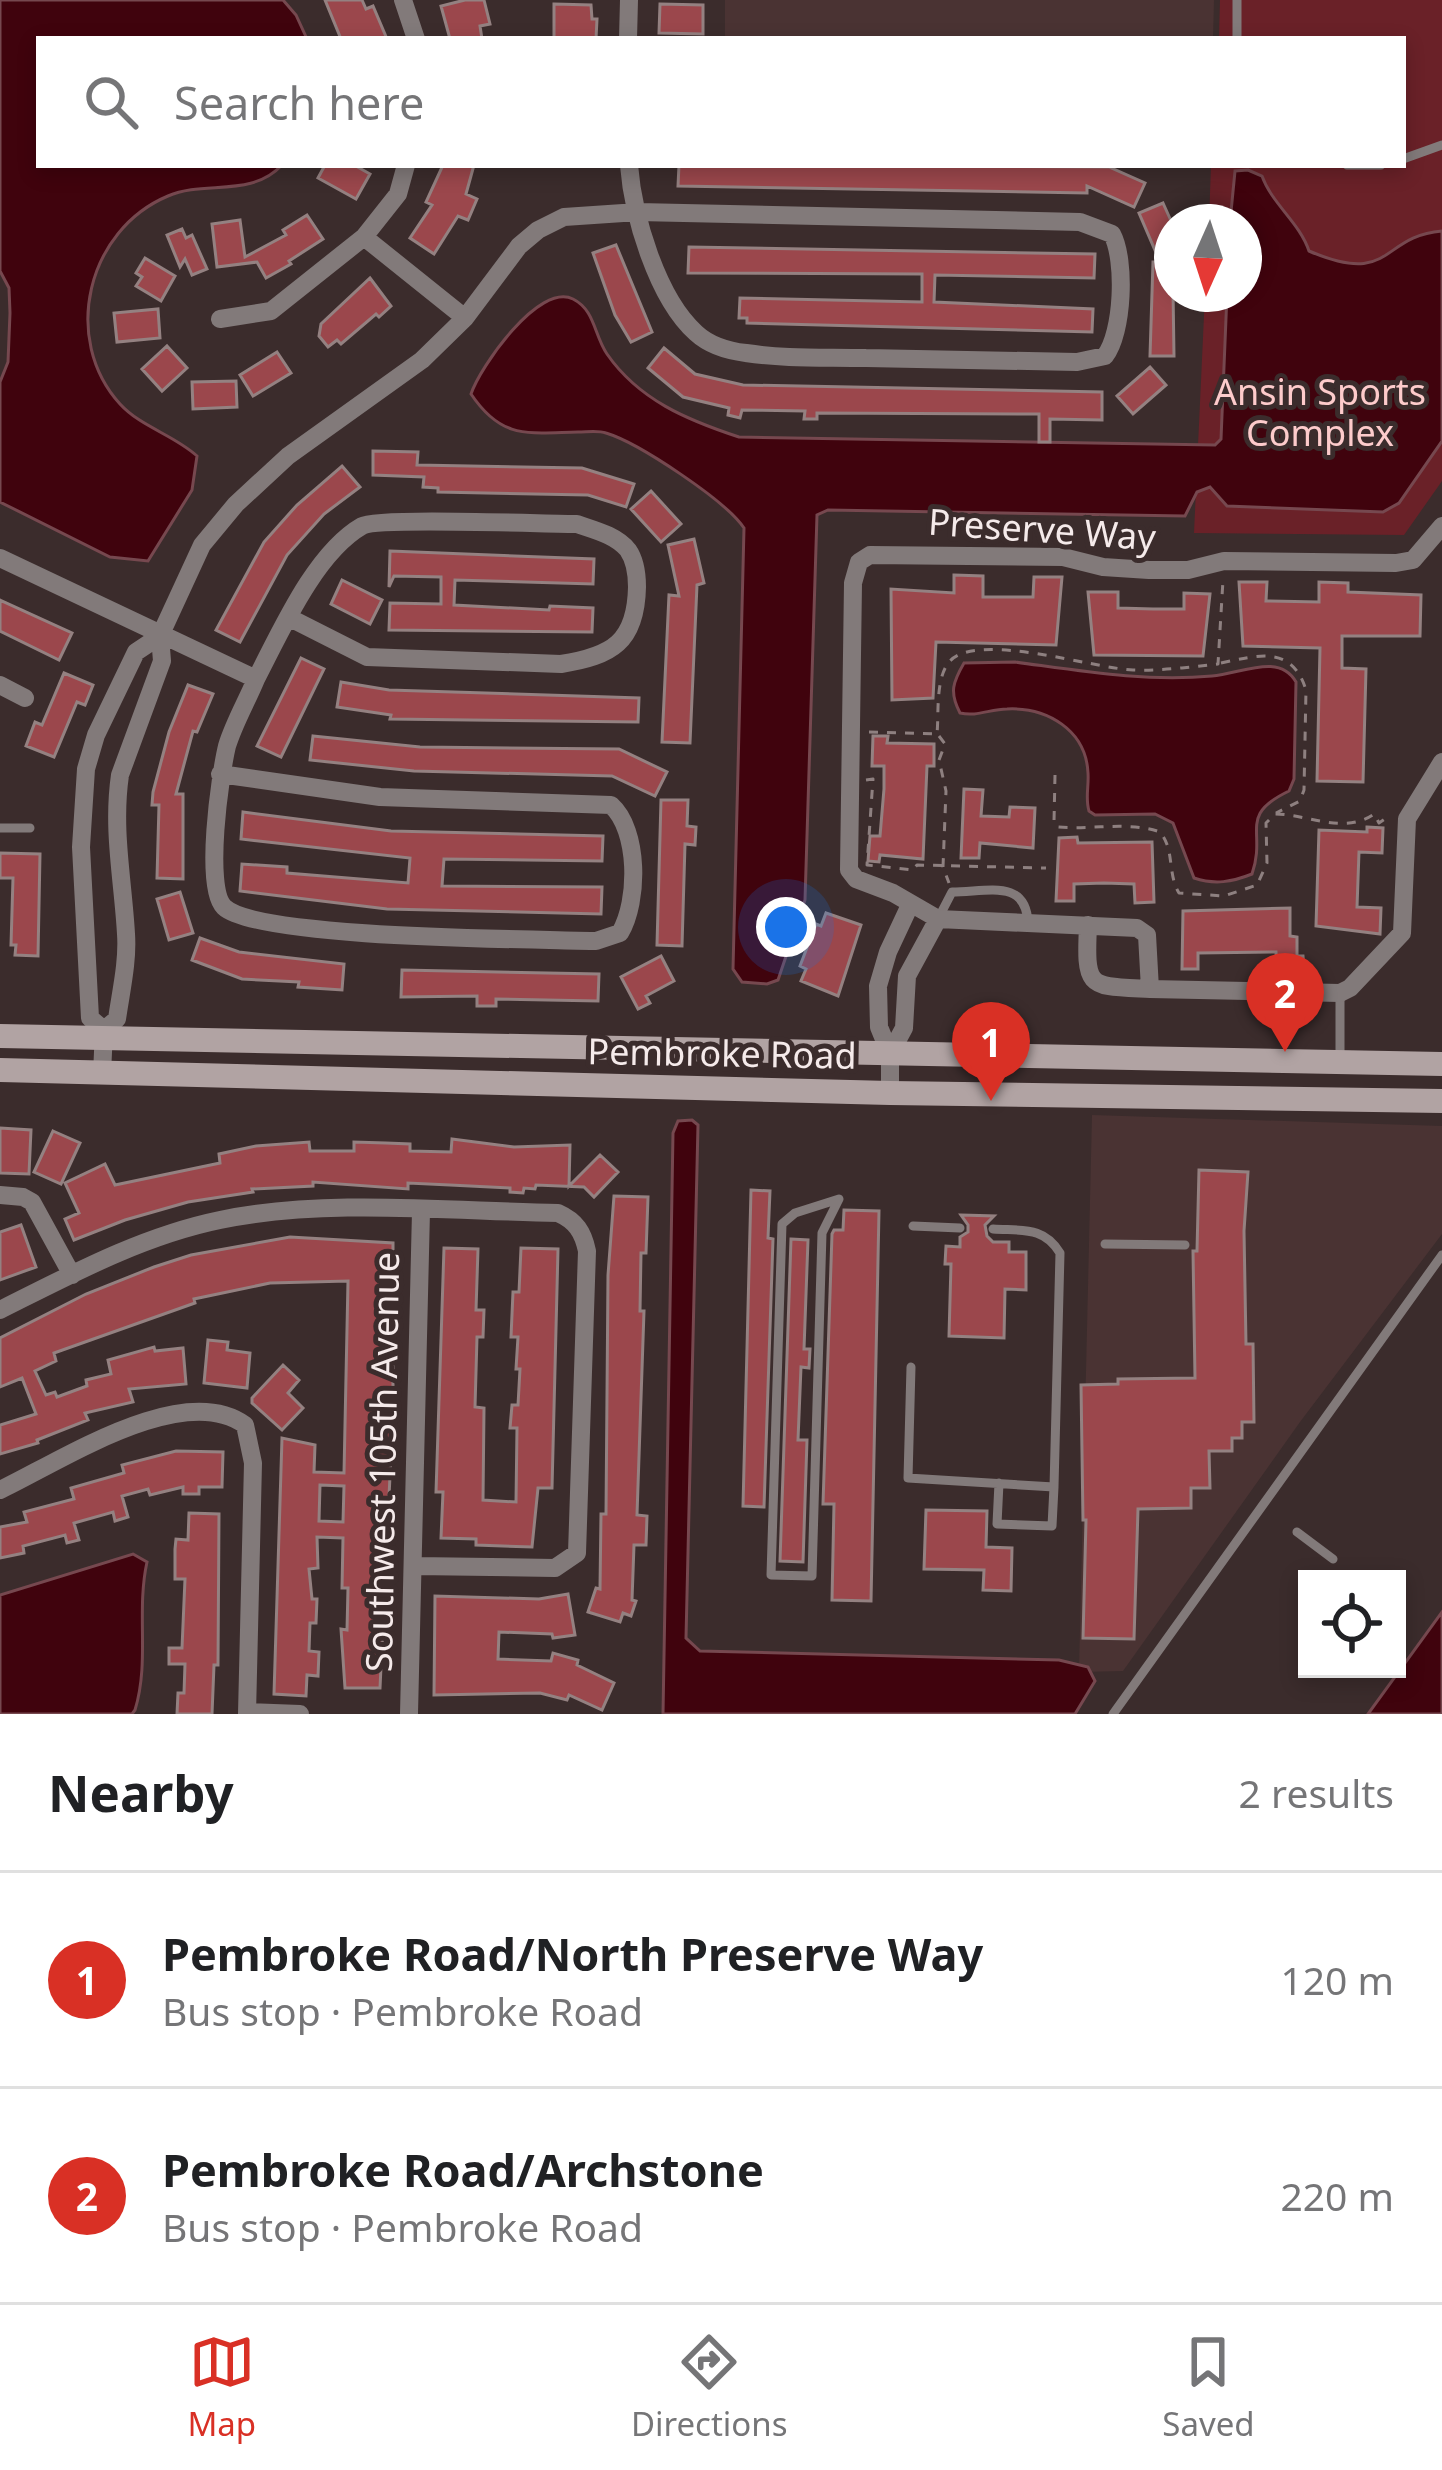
<!DOCTYPE html>
<meta charset="utf-8">
<style>
body{margin:0;font-family:"Noto Sans",sans-serif;background:#f6f6f6;color:#202124}
.controls{position:absolute;right:36px;bottom:36px;display:grid;overflow:hidden;border-radius:0px;box-shadow:0 6px 18px #0003}
.controls button{width:108px;height:108px;display:grid;place-items:center;padding:0;border:0;border-bottom:3px solid #e0e0e0;background:#fff;color:#202124;font:60px sans-serif}
.compass{position:absolute;left:1154px;top:204px;width:108px;height:108px;border-radius:50%;background:#fff;box-shadow:0 6px 18px #0003;rotate:183deg}
.you{position:absolute;left:786px;top:927px;width:42px;height:42px;margin:-30px;border:9px solid #fff;border-radius:50%;background:#1a73e8;box-shadow:0 0 0 18px #1a73e833}
.badge{display:grid;place-items:center;width:78px;height:78px;border-radius:50%;background:#d93025;color:#fff;font-size:39px;font-weight:700}
.pin{position:absolute;translate:-50% -99px;filter:drop-shadow(0 3px 6px #0008)}
.pin::after{content:'';position:absolute;top:63px;width:42px;height:36px;background:inherit;clip-path:polygon(0 0,100% 0,50% 100%)}
.list{margin:0;padding:0;list-style:none}
h2{display:flex;justify-content:space-between;align-items:center;height:156px;margin:0;padding:0 48px;font-size:51px}
h2 small{font-size:39px;font-weight:400;color:#757577}
.list li{display:grid;grid-template-columns:78px 1fr auto;gap:36px;align-items:center;box-sizing:border-box;height:216px;padding:0 48px;border-top:3px solid #e0e0e0}
.list b{display:block;font-size:45px;white-space:nowrap}
.list p{margin:0;font-size:39px;white-space:nowrap;color:#757577}
.list em{font-size:39px;font-style:normal;color:#757577}
.icon{flex:none;width:66px;height:66px;fill:none;stroke:currentColor;stroke-width:2;stroke-linecap:round;stroke-linejoin:round}
.map{position:relative;flex:none;width:1442px;height:1714px;overflow:hidden}
.search{position:absolute;background:#fff;box-shadow:0 6px 18px #0003;left:36px;right:36px;top:36px;height:132px;display:flex;align-items:center;gap:30px;box-sizing:border-box;padding:0 42px;border-radius:0px;color:#757577;font-size:45px}
.sheet{height:588px;background:#fff}
nav{display:flex;justify-content:space-around;align-items:center;box-sizing:border-box;height:168px;border-top:3px solid #e0e0e0;background:#fff;font-size:33px;color:#757577}
nav a{display:grid;justify-items:center;gap:6px}
nav .on{color:#d93025}
.map>svg:first-child{display:block}
.built{fill:#4a3333}
.green{fill:#6a2128}
.water{fill:#40030d;stroke:#76484f;stroke-width:3}
.building{fill:#9b474c;stroke:#948181;stroke-width:3;fill-rule:evenodd}
.lines{fill:none;stroke-linecap:round;stroke-linejoin:round}
.path{stroke:#8e8080;stroke-width:3;stroke-dasharray:9 9;stroke-linecap:butt}
.lane{stroke:#827a7a;stroke-width:9}
.street{stroke:#827a7a;stroke-width:18}
.secondary{stroke:#b1a3a3;stroke-width:24}
.labels{text-anchor:middle;dominant-baseline:central;stroke-width:10;stroke-linejoin:round;paint-order:stroke}
.park-label{font-size:36px;fill:#fdcbcb;stroke:#3b2c2c}
.street-label{font-size:36px;fill:#f5eaea;stroke:#3b2c2c}
</style>
<div class="map">
<svg width="1442" height="1714" viewBox="0 0 1442 1714">
<rect width="100%" height="100%" fill="#3b2c2c"/>
<path class="built" d="M 725,0 L 1214,0 L 1213,39 L 725,39 Z
M 1092,1115 L 1442,1126 L 1442,1234 L 1300,1422 L 1123,1671 L 1079,1672 Z"/>
<path class="green" d="M 1220,0 L 1442,0 L 1442,481 L 1404,535 L 1194,533 L 1205,294 L 1244,294 L 1244,222 L 1209,222 L 1211,165 L 1403,165 L 1403,39 L 1219,39 Z"/>
<path class="water" d="M 0,0 L 283,0 L 296,15 L 307,39 L 39,39 L 39,165 L 282,165 C 251,198 205,180 168,196 C 87,230 61,339 120,404 C 141,427 174,435 197,456 L 192,490 L 148,561 L 110,557 L 0,502 L 0,382 L 8,362 L 10,313 L 9,288 L 0,271 Z
M 1248,170 L 1262,176 C 1272,204 1300,223 1309,251 C 1393,287 1380,236 1442,231 L 1442,441 L 1399,503 L 1383,512 L 1227,506 L 1210,487 L 1197,492 L 1185,516 L 828,510 L 817,515 L 805,900 L 778,980 L 767,984 L 742,982 L 733,969 L 744,528 C 726,501 639,443 606,433 C 598,430 587,432 578,432 C 528,433 502,440 471,394 C 480,367 539,282 573,299 C 595,310 594,335 607,354 C 639,400 687,420 739,437 L 1215,445 L 1221,439 L 1227,294 L 1244,294 L 1244,222 L 1230,222 L 1235,171 Z
M 1015,662 C 1082,671 1144,682 1212,676 C 1241,674 1279,652 1296,682 L 1294,779 L 1289,791 C 1237,816 1267,831 1252,874 C 1232,882 1215,885 1194,878 L 1173,823 L 1155,814 L 1095,815 L 1089,811 C 1085,798 1089,787 1088,773 C 1086,730 1047,707 1007,709 C 990,709 977,717 960,713 C 949,692 953,682 964,663 Z
M 692,1120 L 698,1125 L 686,1638 L 700,1651 L 1059,1660 L 1088,1667 L 1095,1681 L 1075,1714 L 663,1714 L 673,1133 L 678,1121 Z
M 133,1554 L 147,1562 C 136,1612 150,1661 135,1710 L 132,1714 L 0,1714 L 0,1595 Z
M 1442,1612 L 1442,1714 L 1368,1714 Z"/>
<path class="building" d="M 325,0 L 362,0 L 366,9 L 373,6 L 387,39 L 341,39 Z
M 465,0 L 484,0 L 490,24 L 480,26 L 482,39 L 450,39 L 441,6 Z
M 554,4 L 591,5 L 592,19 L 597,19 L 596,39 L 554,39 Z
M 660,4 L 703,5 L 703,34 L 659,33 Z
M 325,165 L 354,165 L 370,174 L 356,199 L 318,178 Z
M 443,165 L 474,165 L 466,194 L 477,199 L 468,220 L 458,216 L 434,254 L 410,238 L 432,205 L 426,202 Z
M 679,165 L 1109,167 L 1145,183 L 1134,207 L 1087,186 L 1087,193 L 678,186 Z
M 1163,203 L 1172,223 L 1174,356 L 1150,356 L 1153,262 L 1160,262 L 1139,213 Z
M 307,215 L 323,239 L 289,261 L 291,264 L 266,278 L 257,262 L 217,267 L 212,224 L 240,220 L 245,257 L 286,235 L 283,230 Z
M 182,229 L 186,238 L 192,235 L 207,269 L 192,275 L 185,259 L 180,267 L 167,235 Z
M 616,245 L 652,332 L 631,342 L 615,315 L 593,253 Z
M 689,247 L 1095,254 L 1094,278 L 935,275 L 934,302 L 1093,309 L 1092,332 L 747,323 L 747,318 L 739,318 L 740,298 L 922,302 L 922,274 L 688,273 Z
M 145,258 L 175,276 L 161,301 L 136,286 L 142,277 L 136,273 Z
M 370,278 L 391,306 L 379,317 L 376,314 L 341,344 L 337,340 L 328,347 L 319,336 L 321,324 Z
M 158,309 L 160,338 L 117,342 L 114,313 Z
M 167,346 L 187,368 L 162,391 L 142,369 Z
M 664,348 L 695,374 L 743,385 L 1102,392 L 1102,420 L 1050,419 L 1050,442 L 1039,442 L 1039,414 L 817,413 L 817,419 L 804,419 L 805,411 L 742,410 L 740,418 L 728,415 L 729,408 L 683,397 L 648,368 Z
M 277,352 L 291,373 L 253,396 L 240,375 Z
M 1150,367 L 1166,385 L 1133,414 L 1117,396 Z
M 236,381 L 237,407 L 193,409 L 192,382 Z
M 373,451 L 418,452 L 417,465 L 582,468 L 634,484 L 626,507 L 588,495 L 438,492 L 438,488 L 423,487 L 424,477 L 373,475 Z
M 342,466 L 360,487 L 324,514 L 287,555 L 240,642 L 216,630 L 264,542 L 297,505 Z
M 651,491 L 681,524 L 661,542 L 631,509 Z
M 694,539 L 704,583 L 697,585 L 690,743 L 662,742 L 669,595 L 679,596 L 668,545 Z
M 390,551 L 594,559 L 593,584 L 455,580 L 454,605 L 549,610 L 550,606 L 593,608 L 592,632 L 389,630 L 390,603 L 441,604 L 441,577 L 394,576 L 389,587 Z
M 954,575 L 983,576 L 983,597 L 1033,597 L 1034,577 L 1062,577 L 1056,645 L 936,642 L 933,698 L 892,700 L 891,589 L 954,593 Z
M 342,580 L 382,600 L 370,624 L 331,604 Z
M 1239,582 L 1267,582 L 1266,601 L 1319,602 L 1319,582 L 1348,583 L 1348,592 L 1421,595 L 1420,636 L 1342,636 L 1342,668 L 1366,669 L 1363,782 L 1317,781 L 1320,648 L 1243,646 Z
M 1088,592 L 1118,592 L 1118,608 L 1153,609 L 1184,609 L 1184,593 L 1210,594 L 1203,656 L 1094,655 Z
M 0,600 L 72,633 L 59,660 L 0,631 Z
M 301,658 L 324,669 L 281,757 L 257,746 Z
M 64,673 L 93,685 L 85,705 L 77,702 L 54,757 L 26,746 L 35,722 L 42,725 Z
M 341,682 L 389,690 L 639,698 L 638,722 L 390,719 L 391,715 L 337,707 Z
M 188,685 L 213,694 L 197,732 L 193,731 L 176,794 L 183,794 L 183,879 L 157,878 L 159,805 L 152,805 L 153,792 L 169,732 Z
M 313,736 L 420,747 L 619,749 L 667,772 L 655,796 L 612,776 L 414,771 L 310,760 Z
M 873,736 L 888,736 L 887,743 L 934,744 L 934,766 L 927,766 L 923,859 L 880,855 L 879,862 L 868,861 L 870,836 L 880,836 L 884,789 L 884,766 L 872,766 Z
M 964,789 L 983,790 L 981,816 L 1009,817 L 1010,807 L 1035,808 L 1033,848 L 980,843 L 979,858 L 961,858 Z
M 661,800 L 688,800 L 687,826 L 696,827 L 695,845 L 685,844 L 682,946 L 657,945 Z
M 243,812 L 391,831 L 603,836 L 602,861 L 444,859 L 442,886 L 602,887 L 601,914 L 387,909 L 240,891 L 242,864 L 287,867 L 287,873 L 408,883 L 410,858 L 241,839 Z
M 1367,827 L 1383,828 L 1382,853 L 1359,852 L 1357,907 L 1381,908 L 1380,934 L 1316,926 L 1319,830 L 1367,832 Z
M 1077,837 L 1078,843 L 1152,842 L 1154,902 L 1135,903 L 1134,884 L 1104,883 L 1074,884 L 1074,901 L 1056,901 L 1059,838 Z
M 0,853 L 40,854 L 38,956 L 15,955 L 16,945 L 11,945 L 13,878 L 0,878 Z
M 180,892 L 193,933 L 169,940 L 157,899 Z
M 1290,908 L 1290,936 L 1297,937 L 1297,956 L 1303,956 L 1304,969 L 1277,969 L 1276,952 L 1198,953 L 1198,969 L 1182,969 L 1183,911 Z
M 826,913 L 861,925 L 838,996 L 801,981 L 806,969 L 800,966 L 816,924 L 821,926 Z
M 200,938 L 239,952 L 344,964 L 342,990 L 298,987 L 299,982 L 242,979 L 192,960 Z
M 661,956 L 674,981 L 646,996 L 650,1003 L 638,1009 L 621,977 Z
M 402,970 L 599,974 L 598,1001 L 496,999 L 496,1006 L 477,1006 L 477,996 L 401,997 Z
M 0,1128 L 31,1130 L 29,1174 L 0,1173 Z
M 53,1131 L 80,1143 L 61,1184 L 34,1172 Z
M 452,1139 L 514,1147 L 570,1145 L 569,1186 L 600,1155 L 618,1172 L 594,1197 L 584,1187 L 536,1185 L 535,1189 L 524,1188 L 523,1193 L 510,1192 L 510,1188 L 450,1185 L 408,1183 L 408,1189 L 313,1182 L 313,1186 L 252,1189 L 253,1192 L 188,1202 L 125,1220 L 74,1240 L 65,1219 L 79,1213 L 65,1183 L 105,1164 L 115,1185 L 220,1163 L 219,1154 L 256,1146 L 309,1142 L 310,1151 L 354,1151 L 354,1142 L 386,1143 L 410,1144 L 410,1151 L 451,1152 Z
M 1199,1170 L 1248,1172 L 1244,1231 L 1246,1344 L 1253,1344 L 1254,1422 L 1242,1422 L 1242,1438 L 1232,1438 L 1232,1451 L 1209,1451 L 1210,1488 L 1191,1488 L 1191,1508 L 1138,1509 L 1134,1639 L 1083,1638 L 1086,1520 L 1083,1520 L 1081,1385 L 1118,1384 L 1118,1379 L 1195,1378 L 1193,1251 L 1197,1251 Z
M 751,1190 L 770,1191 L 768,1238 L 773,1239 L 764,1507 L 743,1506 Z
M 614,1196 L 648,1197 L 646,1253 L 641,1253 L 640,1311 L 644,1311 L 637,1515 L 647,1516 L 646,1545 L 634,1545 L 632,1600 L 636,1601 L 631,1616 L 623,1613 L 620,1622 L 588,1612 L 596,1588 L 600,1589 L 601,1514 L 606,1514 L 608,1275 Z
M 844,1210 L 879,1211 L 871,1601 L 832,1600 L 834,1504 L 823,1504 L 832,1234 L 834,1230 L 843,1230 Z
M 961,1215 L 994,1216 L 985,1225 L 987,1236 L 993,1242 L 1009,1242 L 1009,1252 L 1026,1252 L 1026,1290 L 1005,1289 L 1004,1338 L 949,1336 L 951,1264 L 945,1264 L 946,1246 L 960,1247 L 960,1237 L 968,1232 L 968,1225 Z
M 21,1225 L 36,1267 L 0,1280 L 0,1232 Z
M 290,1237 L 393,1243 L 393,1412 L 380,1688 L 345,1688 L 341,1629 L 347,1630 L 348,1588 L 342,1588 L 343,1538 L 317,1537 L 318,1568 L 309,1569 L 312,1599 L 317,1599 L 316,1623 L 310,1623 L 309,1651 L 319,1652 L 318,1676 L 307,1675 L 306,1696 L 274,1694 L 282,1438 L 315,1445 L 314,1472 L 344,1473 L 348,1281 L 270,1283 L 194,1299 L 195,1303 L 54,1353 L 56,1361 L 35,1371 L 46,1395 L 55,1392 L 57,1397 L 87,1386 L 86,1380 L 111,1374 L 108,1360 L 154,1347 L 155,1351 L 183,1348 L 186,1384 L 129,1389 L 133,1402 L 85,1413 L 88,1420 L 37,1440 L 38,1443 L 0,1454 L 0,1425 L 36,1414 L 22,1378 L 0,1387 L 0,1338 L 86,1294 L 154,1267 L 191,1255 ZM 320,1485 L 344,1486 L 343,1522 L 319,1521 Z
M 791,1239 L 808,1240 L 804,1349 L 810,1349 L 809,1368 L 801,1367 L 798,1440 L 807,1440 L 803,1562 L 780,1561 Z
M 444,1248 L 478,1249 L 476,1310 L 484,1310 L 483,1337 L 477,1337 L 475,1407 L 484,1408 L 483,1500 L 516,1502 L 517,1428 L 510,1428 L 512,1405 L 518,1405 L 520,1369 L 516,1369 L 518,1337 L 511,1337 L 513,1292 L 519,1292 L 521,1248 L 558,1249 L 552,1488 L 538,1488 L 532,1547 L 476,1545 L 476,1539 L 441,1538 L 443,1492 L 436,1492 Z
M 208,1340 L 228,1342 L 227,1350 L 250,1353 L 247,1388 L 204,1383 Z
M 283,1365 L 299,1380 L 288,1393 L 303,1408 L 282,1430 L 252,1403 L 252,1398 Z
M 176,1451 L 223,1452 L 222,1487 L 199,1487 L 199,1494 L 183,1494 L 183,1487 L 150,1495 L 148,1489 L 122,1496 L 128,1517 L 115,1521 L 113,1512 L 74,1523 L 79,1540 L 67,1543 L 65,1535 L 23,1546 L 24,1553 L 0,1558 L 0,1527 L 27,1522 L 24,1512 L 74,1499 L 71,1488 L 124,1473 L 122,1465 Z
M 926,1510 L 987,1511 L 986,1547 L 1012,1548 L 1011,1591 L 983,1590 L 984,1570 L 924,1569 Z
M 189,1513 L 219,1514 L 218,1665 L 214,1665 L 212,1714 L 177,1714 L 178,1693 L 184,1693 L 185,1664 L 169,1664 L 169,1648 L 182,1648 L 185,1579 L 175,1579 L 175,1549 L 176,1539 L 188,1540 Z
M 568,1594 L 575,1635 L 553,1638 L 552,1634 L 499,1632 L 498,1659 L 551,1661 L 553,1653 L 578,1660 L 577,1665 L 614,1683 L 602,1710 L 569,1695 L 567,1700 L 540,1693 L 434,1695 L 435,1596 L 539,1599 Z"/>
<g class="lines">
<path class="path" d="M 1221,663 C 1259,655 1292,645 1306,690 L 1304,790 L 1300,801 L 1276,813
M 869,732 L 937,734 C 939,714 935,677 950,661 C 978,631 1096,669 1133,670 C 1161,671 1190,667 1218,664 L 1223,580
M 939,736 L 945,744 L 939,760 L 946,791 L 943,867 L 949,883
M 1055,775 L 1054,822 L 1058,827 C 1091,830 1129,821 1160,832 C 1175,850 1167,873 1179,893 L 1224,896 L 1257,885 L 1267,863 L 1266,823 L 1275,814 C 1307,814 1344,835 1374,814 L 1379,823 L 1388,817
M 866,780 L 873,779 L 867,865 L 913,870 L 917,865 L 1046,868"/>
<path class="lane" d="M 1237,0 L 1237,39
M 1403,159 L 1442,145
M 1347,165 L 1381,165
M 0,828 L 30,828
M 938,919 L 952,892 C 987,892 1026,878 1028,923
M 1340,1057 L 1340,993
M 839,1199 L 822,1233 L 812,1576 L 771,1575 L 782,1224 L 795,1213 Z
M 913,1226 L 960,1228
M 1105,1244 L 1185,1245
M 911,1367 L 908,1478 L 1054,1487 L 1060,1253 C 1044,1226 1022,1231 993,1229
M 999,1483 L 997,1524 L 1052,1526 L 1054,1487
M 1297,1532 L 1333,1559
M 1113,1714 L 1442,1255"/>
<path class="street" d="M 403,0 L 416,39
M 628,39 L 629,0
M 364,237 L 465,318
M 220,319 L 271,311 L 364,237 L 398,194 L 406,165
M 1442,526 L 1413,560 L 1396,563 L 1224,561 L 1188,570 L 1149,570 L 1103,567 L 1063,557 L 870,555 L 859,562 L 853,583 L 849,870 L 856,879 L 893,893 L 938,919 L 1137,928 L 1147,935 L 1150,989 L 1340,993 L 1350,988 L 1402,933 L 1407,819 L 1442,762
M 0,558 L 256,679 C 281,631 315,553 362,526 C 378,517 545,524 577,524 C 594,530 616,535 628,550 C 635,560 637,575 637,587 C 636,642 612,656 561,664 L 367,657 L 288,617
M 0,685 L 25,698
M 220,774 L 380,797 L 611,805 C 639,830 639,901 620,933 L 596,941 C 536,939 257,939 224,907 C 204,888 220,775 227,746 C 234,723 247,701 256,679
M 1088,925 C 1085,990 1088,986 1150,989
M 104,1030 L 117,1019 C 121,991 128,961 126,934 C 123,880 112,830 120,775 L 162,661 L 160,636
M 890,1054 L 904,1028 L 907,976 L 938,919
M 102,1074 L 104,1030 L 90,1018 L 81,847 L 86,769 L 96,735 L 136,652 L 160,636 L 202,545 L 236,504 L 288,456 L 422,360 L 465,318 L 519,246 L 538,230 L 564,217 L 638,212 L 1080,222 L 1112,234 C 1126,260 1123,333 1105,356 L 1077,362 C 1006,360 936,359 866,358 C 826,357 785,359 746,353 C 729,351 709,345 696,333 C 657,298 633,216 629,165
M 890,1093 L 890,1054 L 879,1027 L 878,986 L 888,952 L 910,905
M 0,1195 L 23,1197 L 32,1202 L 72,1275
M 0,1310 C 70,1275 142,1236 220,1220 C 326,1198 449,1211 558,1213 C 576,1221 583,1232 587,1251 L 577,1553 L 555,1568 L 415,1566
M 0,1490 C 61,1461 183,1380 245,1425 L 253,1463 L 247,1714
M 248,1712 L 300,1714
M 409,1714 L 421,1211"/>
<path class="secondary" d="M 0,1036 L 1442,1064
M 0,1070 L 890,1093 L 1442,1101"/>
</g>
<g class="labels">
<g class="park-label">
<text x="1320" y="391">Ansin Sports<tspan x="1320" dy="41">Complex</tspan></text>
</g>
<g class="street-label">
<text transform="translate(1042 529) rotate(4)">Preserve Way</text>
<text transform="translate(722 1053) rotate(1)">Pembroke Road</text>
<text transform="translate(382 1462) rotate(-89)">Southwest 105th Avenue</text>
</g>
</g>
</svg>
<div class="controls">
<button><svg class="icon" aria-label="locate" viewBox="0 0 24 24"><circle cx="12" cy="12" r="6"/><path d="M12 2v4M12 18v4M2 12h4M18 12h4"/></svg></button>
</div>
<svg class="compass" viewBox="-18 -18 36 36"><path d="M0-13l5 13h-10z" fill="#e53935"/><path d="M0 13l5-13h-10z" fill="#757577"/></svg>
<div class="you"></div>
<div class="pin badge" style="left:991px;top:1101px">1</div>
<div class="pin badge" style="left:1285px;top:1052px">2</div>
<div class="search"><svg class="icon" aria-label="search" viewBox="0 0 24 24"><circle cx="10" cy="10" r="6"/><path d="M15 15l6 6"/></svg>Search here</div>
</div>
<section class="sheet">
<h2>Nearby<small>2 results</small></h2>
<ul class="list">
<li><span class="badge">1</span><div><b>Pembroke Road/North Preserve Way</b><p>Bus stop · Pembroke Road</p></div><em>120 m</em></li>
<li><span class="badge">2</span><div><b>Pembroke Road/Archstone</b><p>Bus stop · Pembroke Road</p></div><em>220 m</em></li>
</ul>
</section>
<nav>
<a class="on"><svg class="icon" aria-label="map" viewBox="0 0 24 24"><path d="M3 6l6-2 6 2 6-2v14l-6 2-6-2-6 2zM9 4v14M15 6v14"/></svg>Map</a>
<a><svg class="icon" aria-label="directions" viewBox="0 0 24 24"><path d="M12 3l9 9-9 9-9-9zM9 14v-3h6M13 9l2 2-2 2"/></svg>Directions</a>
<a><svg class="icon" aria-label="saved" viewBox="0 0 24 24"><path d="M7 4h10v16l-5-4-5 4z"/></svg>Saved</a>
</nav>
